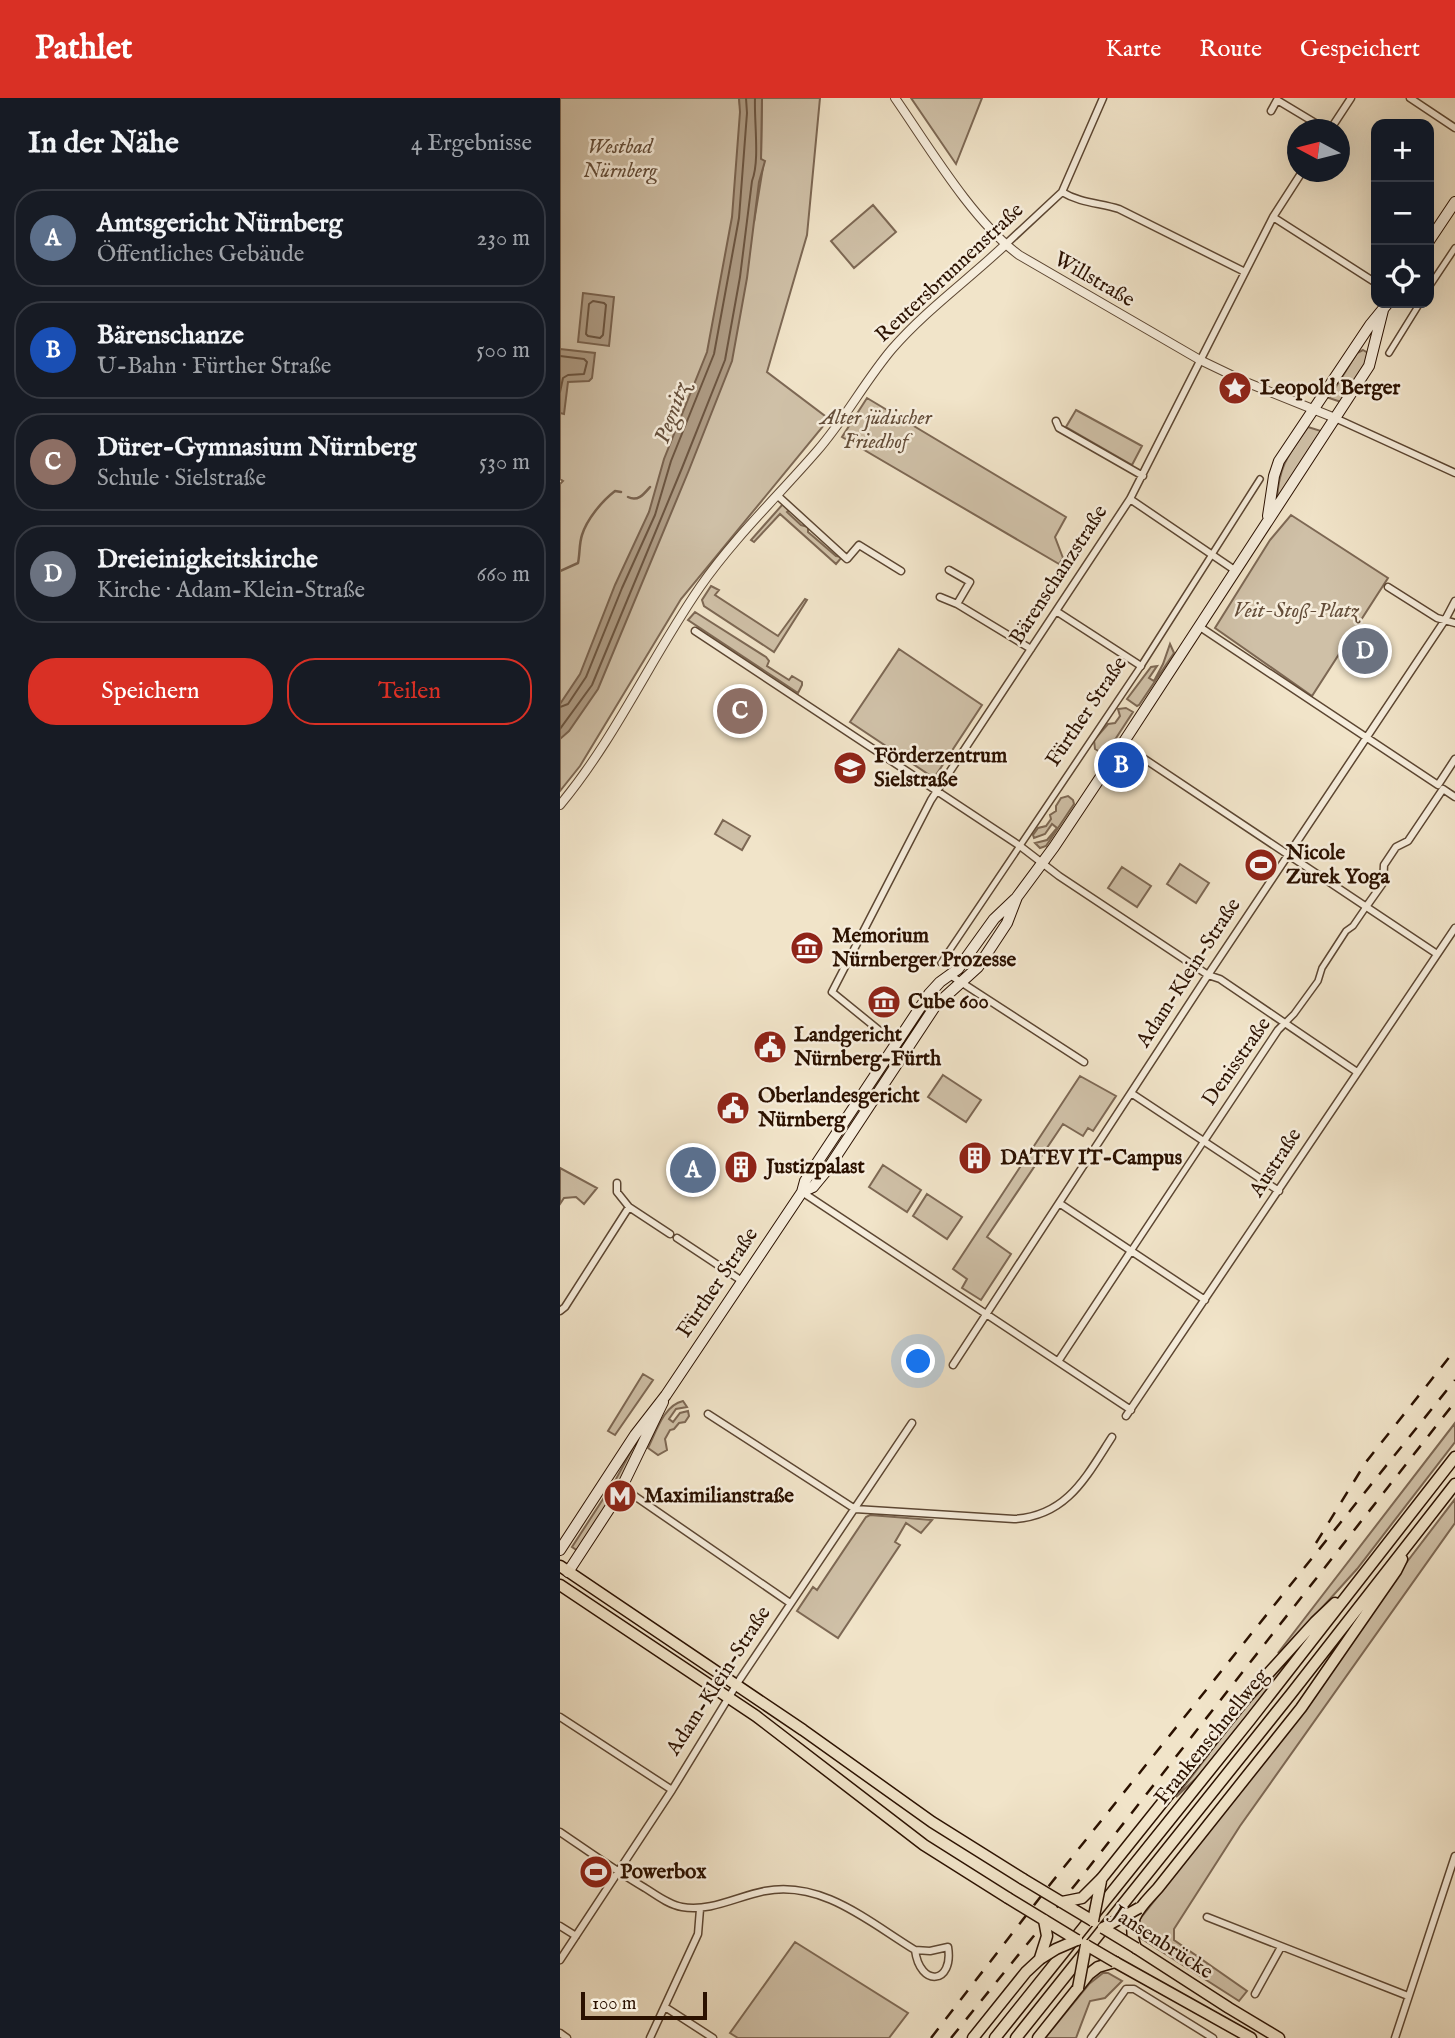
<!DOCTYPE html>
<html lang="de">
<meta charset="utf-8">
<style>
body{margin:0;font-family:"IM FELL English",serif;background:#242831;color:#f1f3f6}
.controls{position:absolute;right:21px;top:21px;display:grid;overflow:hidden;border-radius:14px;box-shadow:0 7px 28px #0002}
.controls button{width:63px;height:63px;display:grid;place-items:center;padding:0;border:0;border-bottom:2px solid #363941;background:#171b24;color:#f1f3f6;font:35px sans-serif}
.compass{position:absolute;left:727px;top:21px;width:63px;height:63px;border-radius:50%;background:#171b24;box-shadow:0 7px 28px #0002;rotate:277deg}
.scale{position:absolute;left:21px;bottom:18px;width:126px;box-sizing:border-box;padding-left:7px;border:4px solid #2b1100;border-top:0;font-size:19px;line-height:24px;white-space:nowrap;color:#2b1100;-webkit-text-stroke:5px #f6eddc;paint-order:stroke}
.you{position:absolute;left:359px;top:1264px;width:24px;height:24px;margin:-18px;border:5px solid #fff;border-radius:50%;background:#1a73e8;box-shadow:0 0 0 10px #1a73e833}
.badge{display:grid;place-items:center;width:46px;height:46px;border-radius:50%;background:#d93025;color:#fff;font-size:23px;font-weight:700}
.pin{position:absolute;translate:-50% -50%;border:4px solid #fff;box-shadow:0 2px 7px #0006}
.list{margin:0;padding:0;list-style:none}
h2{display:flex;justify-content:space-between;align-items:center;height:91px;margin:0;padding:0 28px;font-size:30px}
h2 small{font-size:23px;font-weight:400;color:#9ea1a6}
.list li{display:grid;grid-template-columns:46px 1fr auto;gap:21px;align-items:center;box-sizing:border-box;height:98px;margin:0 14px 14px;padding:0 14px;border:2px solid #363941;border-radius:28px}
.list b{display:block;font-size:26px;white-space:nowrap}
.list p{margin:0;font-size:23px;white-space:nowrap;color:#9ea1a6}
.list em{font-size:23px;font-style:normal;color:#9ea1a6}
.actions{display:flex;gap:14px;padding:21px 28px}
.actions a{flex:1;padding:16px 0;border:2px solid #d93025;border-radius:28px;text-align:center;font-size:24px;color:#d93025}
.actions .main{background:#d93025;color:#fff}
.icon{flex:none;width:38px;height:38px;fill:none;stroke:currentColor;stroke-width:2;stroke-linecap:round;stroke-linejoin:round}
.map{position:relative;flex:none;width:895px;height:1940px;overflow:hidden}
header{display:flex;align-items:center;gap:42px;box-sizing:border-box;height:98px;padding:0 35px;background:#d93025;color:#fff}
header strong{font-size:33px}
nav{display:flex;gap:38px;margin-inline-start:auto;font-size:24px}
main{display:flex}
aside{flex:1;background:#171b24}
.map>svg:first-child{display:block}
.green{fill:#cfc0a7;stroke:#7d6854;stroke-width:2}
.water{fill:#ae9c85;stroke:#7a6450;stroke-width:2}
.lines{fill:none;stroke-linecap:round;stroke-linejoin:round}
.shore{stroke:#6c5642;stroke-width:2}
.stream{stroke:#7a6450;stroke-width:2.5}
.pedestrian-casing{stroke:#5c4632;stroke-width:8}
.minor-casing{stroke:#5c4632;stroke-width:9}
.tertiary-casing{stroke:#5c4632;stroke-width:10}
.secondary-casing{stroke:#2b1100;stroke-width:12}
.primary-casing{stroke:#2b1100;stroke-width:13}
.trunk-casing{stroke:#2b1100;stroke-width:13}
.pedestrian{stroke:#f6eddc;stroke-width:5}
.minor{stroke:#f6eddc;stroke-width:6}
.tertiary{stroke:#f6eddc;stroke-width:8}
.secondary{stroke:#f6eddc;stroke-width:10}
.primary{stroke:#f1e4c9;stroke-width:10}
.trunk{stroke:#f1e4c9;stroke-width:10}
.rail{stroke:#2b1100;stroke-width:2.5;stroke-dasharray:12 12;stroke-linecap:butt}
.primary-bridge-casing{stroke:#2b1100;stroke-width:13;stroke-linecap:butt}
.trunk-bridge-casing{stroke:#2b1100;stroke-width:13;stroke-linecap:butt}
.primary-bridge{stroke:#f1e4c9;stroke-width:10}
.trunk-bridge{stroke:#f1e4c9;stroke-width:10}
.labels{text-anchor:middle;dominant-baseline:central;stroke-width:5;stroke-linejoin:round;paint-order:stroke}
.park-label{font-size:21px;font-style:italic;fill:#644e3a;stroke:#f6eddc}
.street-label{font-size:21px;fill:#2b1100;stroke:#f6eddc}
.poi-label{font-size:21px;font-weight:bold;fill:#2b1100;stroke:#f6eddc;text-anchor:start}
.water-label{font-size:23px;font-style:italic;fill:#66503c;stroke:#f6eddc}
</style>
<header>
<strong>Pathlet</strong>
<nav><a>Karte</a><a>Route</a><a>Gespeichert</a></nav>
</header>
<main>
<aside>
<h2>In der Nähe<small>4 Ergebnisse</small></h2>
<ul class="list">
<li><span class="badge" style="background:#5c6f8a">A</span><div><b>Amtsgericht Nürnberg</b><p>Öffentliches Gebäude</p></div><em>230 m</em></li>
<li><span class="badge" style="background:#1a4fb4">B</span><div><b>Bärenschanze</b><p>U-Bahn · Fürther Straße</p></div><em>500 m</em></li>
<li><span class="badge" style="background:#8d6e63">C</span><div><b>Dürer-Gymnasium Nürnberg</b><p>Schule · Sielstraße</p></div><em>530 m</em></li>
<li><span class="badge" style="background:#6b7280">D</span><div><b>Dreieinigkeitskirche</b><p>Kirche · Adam-Klein-Straße</p></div><em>660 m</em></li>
</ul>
<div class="actions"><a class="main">Speichern</a><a>Teilen</a></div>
</aside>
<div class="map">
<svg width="895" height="1940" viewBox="0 0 895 1940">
<rect width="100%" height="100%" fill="#f1e4c9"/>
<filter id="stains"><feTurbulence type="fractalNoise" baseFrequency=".00286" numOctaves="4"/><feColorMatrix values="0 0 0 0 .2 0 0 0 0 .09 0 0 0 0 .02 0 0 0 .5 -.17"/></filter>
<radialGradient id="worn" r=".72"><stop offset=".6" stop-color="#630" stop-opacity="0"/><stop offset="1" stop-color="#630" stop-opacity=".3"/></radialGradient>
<path class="green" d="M 0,0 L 179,0 L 194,124 L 204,63 L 201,62 L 202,0 L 260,0 L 247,137 L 207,274 L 269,321 L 121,501 L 20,668 L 0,693 L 0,386 L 3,383 L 0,381 Z
M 351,0 L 422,0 L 396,66 Z
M 313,107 L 336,134 L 294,170 L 271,143 Z
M 803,252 L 808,255 L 809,259 L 781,304 L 769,300 L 797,255 Z
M 307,300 L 506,419 L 495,439 L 503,460 L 499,466 L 282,339 Z
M 516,312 L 582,348 L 572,367 L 506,329 Z
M 748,329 L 761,333 L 717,401 C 719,367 729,356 748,329 Z
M 223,406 L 229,412 L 227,414 L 241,427 L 248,429 L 248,434 L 276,458 L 282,459 L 276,466 L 220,416 L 194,444 L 191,442 Z
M 731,417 L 828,480 L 752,598 L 655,530 L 710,442 Z
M 151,488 L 159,492 L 155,497 L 218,538 L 245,501 L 247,502 L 214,554 L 144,508 L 142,502 Z
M 135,514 L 206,559 L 209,563 L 207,568 L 229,582 L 232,578 L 242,584 L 242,587 L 238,595 L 128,522 Z
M 610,546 L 614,555 L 579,607 L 577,608 L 567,601 L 591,569 L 597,568 L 589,580 L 594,583 L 603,566 Z
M 339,551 L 422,607 L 374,680 L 290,624 Z
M 566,610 L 573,614 L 545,657 L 535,651 L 534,642 L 548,626 L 555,625 L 560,618 L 558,611 Z
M 508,698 L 513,702 L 514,706 L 486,748 L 480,750 L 475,745 L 487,742 L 497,730 L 492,726 L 485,736 L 474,740 L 473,737 L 478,730 L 486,728 L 491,721 L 490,717 L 496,713 L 496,708 L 501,700 Z
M 163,722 L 190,738 L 182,752 L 155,736 Z
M 620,766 L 649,785 L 636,805 L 607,786 Z
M 562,769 L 591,788 L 577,809 L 548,790 Z
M 383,977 L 421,1002 L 406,1024 L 368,999 Z
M 520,978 L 556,998 L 533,1033 L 528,1030 L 523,1038 L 503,1026 L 427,1139 L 451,1156 L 421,1202 L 402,1190 L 407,1181 L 393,1171 Z
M 323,1067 L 361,1092 L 347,1114 L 309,1089 Z
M 0,1070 L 37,1090 L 24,1106 L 16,1099 L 4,1100 L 0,1106 Z
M 367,1096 L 402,1119 L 387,1141 L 353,1118 Z
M 83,1276 L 93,1282 L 55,1337 L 48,1333 Z
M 123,1303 L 127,1309 L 116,1311 L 109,1321 L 113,1324 L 120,1315 L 128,1313 L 129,1318 L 125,1324 L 119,1325 L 114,1331 L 110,1332 L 105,1341 L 107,1352 L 98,1357 L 88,1350 C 96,1334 104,1307 123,1303 Z
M 895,1325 L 895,1344 L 797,1471 L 724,1552 L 718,1555 Z
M 76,1344 L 79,1345 L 55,1395 L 18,1453 L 12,1449 L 56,1381 Z
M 895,1401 L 895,1425 L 680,1728 L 614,1831 L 614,1842 L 687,1893 L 679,1903 L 579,1839 L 580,1821 L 715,1650 L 840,1473 Z
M 310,1417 L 372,1422 L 361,1435 L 346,1425 L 335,1444 L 340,1447 L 278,1540 L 237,1513 L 253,1489 L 257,1492 L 306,1419 Z
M 731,1556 L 734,1559 L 642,1675 L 616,1699 L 649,1656 L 648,1654 Z
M 235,1844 L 348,1915 L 329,1940 L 178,1940 L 170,1935 Z
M 543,1875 L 548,1875 L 562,1883 L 545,1900 L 530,1903 L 516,1940 L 485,1940 L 529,1886 Z"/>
<path class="water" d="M 179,0 L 202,0 L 201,61 L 205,63 L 199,84 L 187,180 L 172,263 L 129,372 L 38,591 L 9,633 L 0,641 L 0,606 L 20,576 L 55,487 L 89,414 L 104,361 L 147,254 L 172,119 L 180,14 Z
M 23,195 L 54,199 L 49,248 L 18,244 Z
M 0,251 L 35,255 L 32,280 L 29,283 L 8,284 L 4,316 L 0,315 Z"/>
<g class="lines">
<path class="shore" d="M 33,203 L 44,205 L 46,207 L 43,237 L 40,240 L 28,238 L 26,236 L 29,206 Z
M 0,258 L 24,261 L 27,264 L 24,276 L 8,277 L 3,280 L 0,294
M 0,609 L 8,606 L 26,579 L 62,490 L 95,417 L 111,363 L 154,256 L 179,120 L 187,15 L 186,0
M 0,631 L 32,587 L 122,370 L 165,262 L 180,179 L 192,83 C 200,63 194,24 195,0"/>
<path class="stream" d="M 68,399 C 78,404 84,396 90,389
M 0,473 L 18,465 C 20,456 19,446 22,437 C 27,421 42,403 55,393 L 61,394"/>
<defs>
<path id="pedestrian" d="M 869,189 L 895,150
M 829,255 L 860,205
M 381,865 L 581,568 L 700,381
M 725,925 L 734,916 L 758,883 L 762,870 L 786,833 L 793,828 L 806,809
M 571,1153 L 644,1043"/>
<path id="minor" d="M 850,0 L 895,30
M 711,13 L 717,2 L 767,32
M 770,32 L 791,0
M 502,94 C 520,105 540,105 559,111 L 685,174
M 713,119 L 816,185
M 445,147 L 502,94 L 543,0
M 775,320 L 895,375
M 496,323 L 499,330 L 583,378
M 218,398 L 287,461 L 299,447 L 341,473
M 570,401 L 676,473
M 389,472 L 410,484 L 397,506 L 471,551
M 828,489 L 877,520 L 895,525
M 380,499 L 397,506
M 496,513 L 581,568
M 640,529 L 878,687 L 895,661
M 135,533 L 460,748 L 499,778 L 648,877 L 660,881 L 797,974
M 562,646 L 877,856
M 806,809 L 823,785 L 824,767 L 836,749 L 848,743 L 883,691 L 895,699
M 390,877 L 524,964
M 336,946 L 272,894 L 371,702 L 570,401 L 713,119 L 742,74
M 571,995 L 719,1093
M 644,1043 L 718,932 L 725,925
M 57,1085 L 57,1094 L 69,1109
M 242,1094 L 571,1312
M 499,1105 L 645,1202
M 117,1140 L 182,1183
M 0,1213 L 5,1209 L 69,1109 L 110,1136
M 499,1262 L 571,1153
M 393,1267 L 648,877 L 885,522 L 895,503
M 148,1316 L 295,1411 L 454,1421 C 507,1418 526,1379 552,1339
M 566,1318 L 895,830
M 63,1390 L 230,1505
M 0,1619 L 112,1692
M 0,1734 C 28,1753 56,1773 85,1790 C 96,1797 109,1807 122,1809 C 151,1814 178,1798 205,1793 C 262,1782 309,1824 355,1852 C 360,1890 394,1886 388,1849 L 370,1853 L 355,1852
M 647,1819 L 848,1898
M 0,1828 L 16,1838
M 0,1862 L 112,1692 L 180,1581 L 352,1325
M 695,1896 L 721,1849
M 105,1909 L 153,1940
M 0,1935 L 7,1940
M 90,1940 L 138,1836 L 140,1811
M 531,1940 L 566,1891 L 574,1891 L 653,1940
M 835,1940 L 895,1758"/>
<path id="tertiary" d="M 335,0 C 369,49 412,122 459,157 L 640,262 L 688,285 L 775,320
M 0,707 C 55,641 91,560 140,489 C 174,440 218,398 257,353 C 285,321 305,283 332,251 C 366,212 408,182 445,147"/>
<path id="secondary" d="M 869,143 L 895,104
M 708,418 L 714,378 L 719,363 L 810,227 L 828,205
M 242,1094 L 253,1089 L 267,1072 L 376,907 L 418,869 L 447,825 L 457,799 L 494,749 L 552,662 L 809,268 L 823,212
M 0,1452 L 75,1337 L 106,1297 L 242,1094 L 245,1083 L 369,896 L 380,884 L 398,871 L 434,821 L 455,801
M 8,1474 L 57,1399 L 103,1304"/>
<path id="primary" d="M 0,1468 L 243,1632 L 372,1724 L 463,1781
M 0,1487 L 196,1618 L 364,1747 L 448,1800
M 576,1850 L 669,1910 L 719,1940
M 555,1864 L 691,1940"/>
<path id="trunk" d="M 542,1780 L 686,1600 L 755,1524 L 775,1505
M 576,1850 C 565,1821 580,1810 598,1790 L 741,1610 L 836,1473 L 842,1461
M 413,1940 L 466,1874 L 480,1861
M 435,1940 L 690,1622 L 895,1359
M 456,1940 L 731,1596 L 895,1386
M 478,1940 L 529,1876 L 538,1869 L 555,1864"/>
</defs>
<use href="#pedestrian" class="pedestrian-casing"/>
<use href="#minor" class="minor-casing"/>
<use href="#tertiary" class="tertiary-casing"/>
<use href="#secondary" class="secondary-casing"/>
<use href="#primary" class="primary-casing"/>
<use href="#trunk" class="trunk-casing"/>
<use href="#pedestrian" class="pedestrian"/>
<use href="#minor" class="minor"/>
<use href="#tertiary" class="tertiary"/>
<use href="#secondary" class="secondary"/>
<use href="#primary" class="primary"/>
<use href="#trunk" class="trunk"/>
<path class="rail" d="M 756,1445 L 806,1364 L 895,1252
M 371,1940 L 492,1784 L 895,1282
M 391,1940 L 515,1787 L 895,1304"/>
<defs>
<path id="primary-bridge" d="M 463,1781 L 533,1823
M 448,1800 L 517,1842
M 543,1830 L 576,1850
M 526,1847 L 555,1864"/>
<path id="trunk-bridge" d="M 502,1804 L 522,1800 L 542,1780
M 533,1823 L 541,1783
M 543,1830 L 579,1810
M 480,1860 L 487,1838 L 484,1822
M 480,1861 L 496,1851 L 517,1842
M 518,1890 L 526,1847"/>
</defs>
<use href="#primary-bridge" class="primary-bridge-casing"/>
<use href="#trunk-bridge" class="trunk-bridge-casing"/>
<use href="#primary-bridge" class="primary-bridge"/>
<use href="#trunk-bridge" class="trunk-bridge"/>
</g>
<defs>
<symbol id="sight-disc" viewBox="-11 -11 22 22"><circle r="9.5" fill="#8f2418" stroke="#f6eddc"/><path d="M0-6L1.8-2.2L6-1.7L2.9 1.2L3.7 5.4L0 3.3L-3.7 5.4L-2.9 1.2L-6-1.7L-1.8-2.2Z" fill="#fff"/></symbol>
<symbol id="school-disc" viewBox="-11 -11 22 22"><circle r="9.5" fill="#8f2418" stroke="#f6eddc"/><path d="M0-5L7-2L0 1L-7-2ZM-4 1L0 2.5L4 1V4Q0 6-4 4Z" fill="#fff"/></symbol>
<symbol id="stadium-disc" viewBox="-11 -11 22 22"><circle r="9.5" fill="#8f2418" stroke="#f6eddc"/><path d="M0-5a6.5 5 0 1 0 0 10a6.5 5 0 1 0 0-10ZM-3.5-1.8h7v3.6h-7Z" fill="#fff"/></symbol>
<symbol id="museum-disc" viewBox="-11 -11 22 22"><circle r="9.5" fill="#8f2418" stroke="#f6eddc"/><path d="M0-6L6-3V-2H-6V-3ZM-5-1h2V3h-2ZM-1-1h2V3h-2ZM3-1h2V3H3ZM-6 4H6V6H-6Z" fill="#fff"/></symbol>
<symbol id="civic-disc" viewBox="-11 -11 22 22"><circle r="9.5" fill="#8f2418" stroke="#f6eddc"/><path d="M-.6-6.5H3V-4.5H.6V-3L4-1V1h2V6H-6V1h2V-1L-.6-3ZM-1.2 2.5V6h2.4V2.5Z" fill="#fff"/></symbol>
<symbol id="building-disc" viewBox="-11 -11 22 22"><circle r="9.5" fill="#8f2418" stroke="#f6eddc"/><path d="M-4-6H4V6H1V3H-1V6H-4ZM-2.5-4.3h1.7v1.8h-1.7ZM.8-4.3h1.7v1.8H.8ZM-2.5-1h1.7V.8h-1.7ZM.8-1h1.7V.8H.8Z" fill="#fff"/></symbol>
<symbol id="metro-disc" viewBox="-11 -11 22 22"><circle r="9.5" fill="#8f2418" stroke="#f6eddc"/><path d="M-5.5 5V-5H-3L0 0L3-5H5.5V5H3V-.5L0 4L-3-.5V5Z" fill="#fff"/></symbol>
</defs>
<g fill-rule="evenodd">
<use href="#sight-disc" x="656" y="271" width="38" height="38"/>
<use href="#school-disc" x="271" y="651" width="38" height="38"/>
<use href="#stadium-disc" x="682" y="748" width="38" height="38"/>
<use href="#museum-disc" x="228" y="831" width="38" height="38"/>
<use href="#museum-disc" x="305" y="885" width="38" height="38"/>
<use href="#civic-disc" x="191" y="930" width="38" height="38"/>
<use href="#civic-disc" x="154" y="991" width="38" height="38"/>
<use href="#building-disc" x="396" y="1041" width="38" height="38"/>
<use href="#building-disc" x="162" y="1050" width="38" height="38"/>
<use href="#metro-disc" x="41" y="1379" width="38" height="38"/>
<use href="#stadium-disc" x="17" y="1755" width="38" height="38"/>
</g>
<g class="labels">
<g class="park-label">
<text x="60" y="49">Westbad<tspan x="60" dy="24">Nürnberg</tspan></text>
<text x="316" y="320">Alter jüdischer<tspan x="316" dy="24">Friedhof</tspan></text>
<text x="736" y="513">Veit-Stoß-Platz</text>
</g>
<g class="street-label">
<text transform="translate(390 175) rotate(-43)">Reutersbrunnenstraße</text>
<text transform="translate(534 182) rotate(30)">Willstraße</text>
<text transform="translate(499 477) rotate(-57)">Bärenschanzstraße</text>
<text transform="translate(527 614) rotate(-56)">Fürther Straße</text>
<text transform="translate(629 875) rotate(-57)">Adam-Klein-Straße</text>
<text transform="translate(677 964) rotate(-55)">Denisstraße</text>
<text transform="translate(716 1065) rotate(-57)">Austraße</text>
<text transform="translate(158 1185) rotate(-56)">Fürther Straße</text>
<text transform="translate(159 1583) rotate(-57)">Adam-Klein-Straße</text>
<text transform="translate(652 1639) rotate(-51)">Frankenschnellweg</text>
<text transform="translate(602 1845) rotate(33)">Jansenbrücke</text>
</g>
<g class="poi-label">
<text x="700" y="290">Leopold Berger</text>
<text x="314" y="658">Förderzentrum<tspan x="314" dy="24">Sielstraße</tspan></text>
<text x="726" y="755">Nicole<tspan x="726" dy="24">Zurek Yoga</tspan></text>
<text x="272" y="838">Memorium<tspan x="272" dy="24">Nürnberger Prozesse</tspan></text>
<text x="348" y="904">Cube 600</text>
<text x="234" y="937">Landgericht<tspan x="234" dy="24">Nürnberg-Fürth</tspan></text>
<text x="198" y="998">Oberlandesgericht<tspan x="198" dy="24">Nürnberg</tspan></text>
<text x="440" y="1060">DATEV IT-Campus</text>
<text x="206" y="1069">Justizpalast</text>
<text x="84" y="1398">Maximilianstraße</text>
<text x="60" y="1774">Powerbox</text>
</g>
<g class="water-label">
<text transform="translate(112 315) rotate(-70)">Pegnitz</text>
</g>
</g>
<rect width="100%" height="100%" filter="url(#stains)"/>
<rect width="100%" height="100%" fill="url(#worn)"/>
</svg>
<div class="controls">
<button>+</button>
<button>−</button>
<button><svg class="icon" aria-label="locate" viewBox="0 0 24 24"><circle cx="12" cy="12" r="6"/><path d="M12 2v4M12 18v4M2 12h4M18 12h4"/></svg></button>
</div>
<svg class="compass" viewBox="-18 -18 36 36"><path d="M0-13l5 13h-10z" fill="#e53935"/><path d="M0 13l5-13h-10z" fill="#9ea1a6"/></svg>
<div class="scale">100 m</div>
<div class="you"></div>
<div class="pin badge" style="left:133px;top:1072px;background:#5c6f8a">A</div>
<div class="pin badge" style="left:561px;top:667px;background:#1a4fb4">B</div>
<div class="pin badge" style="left:180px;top:613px;background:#8d6e63">C</div>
<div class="pin badge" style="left:805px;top:553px;background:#6b7280">D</div>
</div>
</main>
